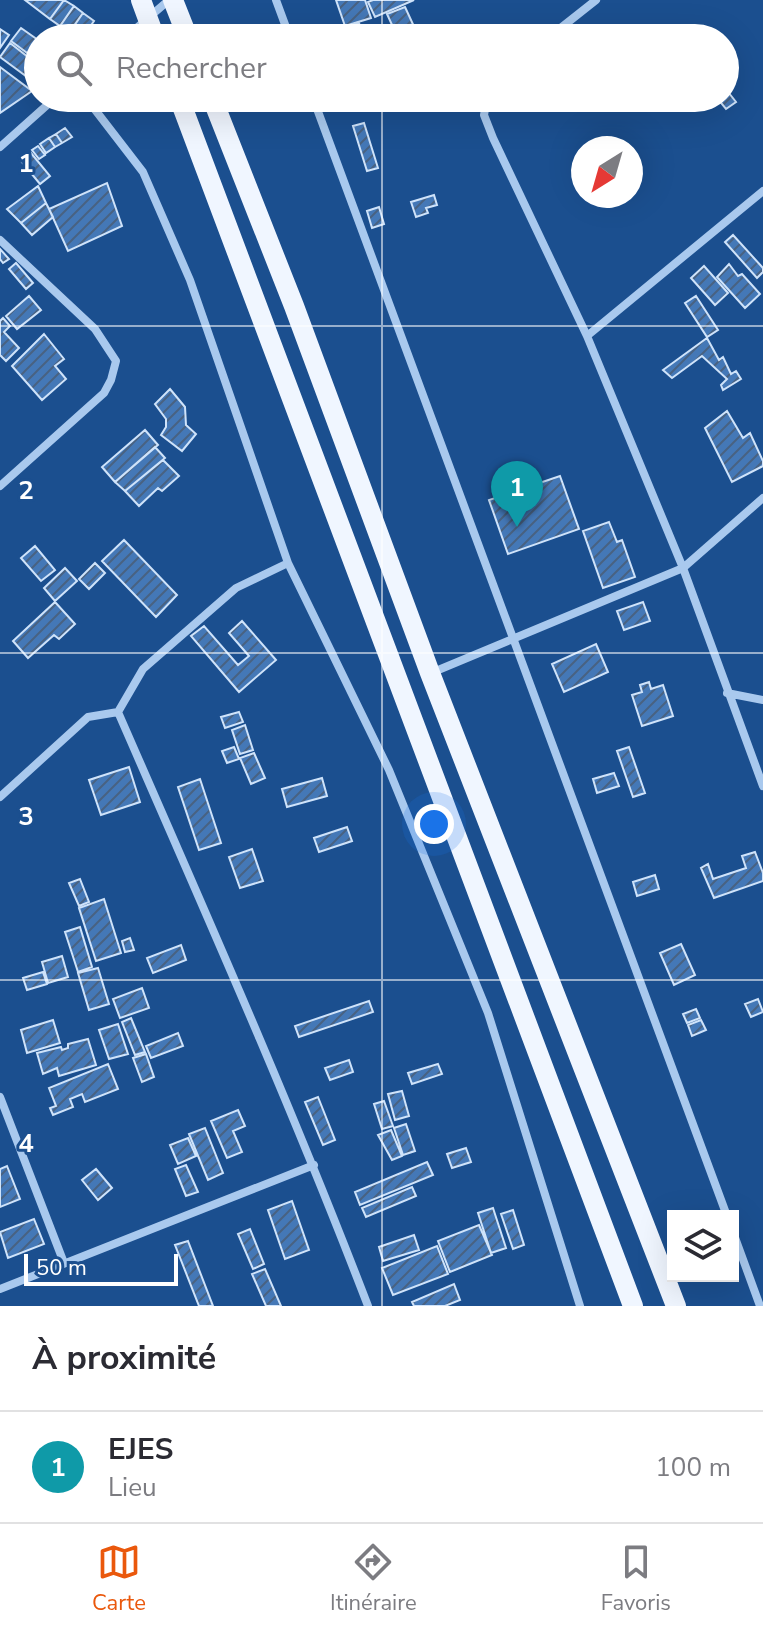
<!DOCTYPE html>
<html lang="fr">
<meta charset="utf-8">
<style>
body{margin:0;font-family:"Nunito Sans",sans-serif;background:#f2f2f3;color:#2b2b33}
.controls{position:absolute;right:24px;bottom:24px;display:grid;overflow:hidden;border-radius:0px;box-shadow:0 8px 32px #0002}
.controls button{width:72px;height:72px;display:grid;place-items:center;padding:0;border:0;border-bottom:2px solid #e1e1e2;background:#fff;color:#2b2b33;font:40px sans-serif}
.compass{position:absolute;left:571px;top:136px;width:72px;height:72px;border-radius:50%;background:#fff;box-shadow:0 8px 32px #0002;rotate:217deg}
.scale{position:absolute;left:24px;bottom:20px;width:154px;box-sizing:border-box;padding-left:8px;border:4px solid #fff;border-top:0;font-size:22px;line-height:28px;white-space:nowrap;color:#fff;-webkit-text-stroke:6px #1b4f8f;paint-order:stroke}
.you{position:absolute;left:434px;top:824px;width:28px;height:28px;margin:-20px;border:6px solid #fff;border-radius:50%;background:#1a73e8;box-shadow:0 0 0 12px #1a73e833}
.badge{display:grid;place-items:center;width:52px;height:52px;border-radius:50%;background:#ea580c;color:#fff;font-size:26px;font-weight:700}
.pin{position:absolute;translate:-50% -66px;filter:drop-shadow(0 2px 4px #0008)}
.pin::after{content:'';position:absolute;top:42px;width:28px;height:24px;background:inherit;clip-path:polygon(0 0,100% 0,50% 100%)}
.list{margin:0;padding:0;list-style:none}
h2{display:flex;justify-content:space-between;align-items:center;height:104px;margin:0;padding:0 32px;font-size:34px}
h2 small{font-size:26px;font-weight:400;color:#7c7c81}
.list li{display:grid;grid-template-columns:52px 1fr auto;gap:24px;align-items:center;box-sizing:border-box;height:112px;padding:0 32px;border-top:2px solid #e1e1e2}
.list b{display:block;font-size:30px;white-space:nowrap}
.list p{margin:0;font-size:26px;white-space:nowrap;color:#7c7c81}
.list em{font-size:26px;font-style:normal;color:#7c7c81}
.icon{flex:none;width:44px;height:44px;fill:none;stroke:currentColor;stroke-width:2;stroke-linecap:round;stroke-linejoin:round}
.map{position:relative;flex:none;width:763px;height:1306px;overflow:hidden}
.search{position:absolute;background:#fff;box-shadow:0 8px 32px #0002;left:24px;right:24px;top:24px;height:88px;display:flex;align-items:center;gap:20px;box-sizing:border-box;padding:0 28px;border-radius:44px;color:#7c7c81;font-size:30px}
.sheet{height:216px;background:#fff}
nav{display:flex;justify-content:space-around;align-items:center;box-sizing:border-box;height:112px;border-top:2px solid #e1e1e2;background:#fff;font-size:22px;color:#7c7c81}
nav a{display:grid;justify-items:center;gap:4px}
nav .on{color:#ea580c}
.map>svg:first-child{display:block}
.building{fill:url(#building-hatch);stroke:#cfe3fa;stroke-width:2}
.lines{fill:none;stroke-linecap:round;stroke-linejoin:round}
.street{stroke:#a9c9ee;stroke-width:8}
.primary{stroke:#f0f6ff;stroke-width:20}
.grid{fill:none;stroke:#fff;stroke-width:2;stroke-opacity:0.55}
.grid-label{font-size:26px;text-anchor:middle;font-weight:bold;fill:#fff;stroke:#1b4f8f;stroke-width:6;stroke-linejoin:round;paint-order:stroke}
</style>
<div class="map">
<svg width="763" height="1306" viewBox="0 0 763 1306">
<defs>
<pattern id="building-hatch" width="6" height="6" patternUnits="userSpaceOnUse" patternTransform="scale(2)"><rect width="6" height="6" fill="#4478b7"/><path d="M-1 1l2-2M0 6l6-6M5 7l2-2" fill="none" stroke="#486282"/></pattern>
</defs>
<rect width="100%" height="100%" fill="#1b4f8f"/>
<path class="building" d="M 25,0 L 64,0 L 50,19 Z
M 64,0 L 74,6 L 60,26 L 50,19 Z
M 336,0 L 365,0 L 371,18 L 345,26 Z
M 373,0 L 414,0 L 375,17 L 368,2 Z
M 74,6 L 83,13 L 69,33 L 60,26 Z
M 405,7 L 417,33 L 406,38 L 398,38 L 387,14 Z
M 83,13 L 94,21 L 82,38 L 76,38 L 69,33 Z
M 359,23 L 363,36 L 318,38 L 318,37 Z
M 21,28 L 38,40 L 38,61 L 11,41 Z
M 0,29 L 9,35 L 0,48 Z
M 10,43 L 33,61 L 30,65 L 38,71 L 38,85 L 0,57 Z
M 0,67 L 32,91 L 0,113 Z
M 725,88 L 736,102 L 726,109 L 717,98 L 725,98 Z
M 364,123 L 378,168 L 367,171 L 353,126 Z
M 65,128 L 72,137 L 62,143 L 56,134 Z
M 56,134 L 62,143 L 55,147 L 49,138 Z
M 49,138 L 55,147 L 46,153 L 40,144 Z
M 38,146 L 45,155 L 39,159 L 32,150 Z
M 31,153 L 50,176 L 40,184 L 21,161 Z
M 107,183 L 122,226 L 68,251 L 49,209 Z
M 38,186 L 46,203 L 21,223 L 7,209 Z
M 434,195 L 437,205 L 426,208 L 428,213 L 416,217 L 411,202 Z
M 46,203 L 53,217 L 32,235 L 21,223 Z
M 379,207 L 384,224 L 372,228 L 367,211 Z
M 733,235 L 763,268 L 763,272 L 757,278 L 725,242 Z
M 0,249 L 9,259 L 3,263 L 0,259 Z
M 16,263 L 33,283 L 26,289 L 9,269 Z
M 729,264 L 738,276 L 742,274 L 760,294 L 745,308 L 717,277 Z
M 704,266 L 728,293 L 715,305 L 691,278 Z
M 29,296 L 41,310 L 17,329 L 6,316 Z
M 696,296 L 718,330 L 707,337 L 685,303 Z
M 3,318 L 10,326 L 4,332 L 19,348 L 6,361 L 0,355 L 0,321 Z
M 44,334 L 64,359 L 55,366 L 66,379 L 42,400 L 12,366 Z
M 707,338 L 719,360 L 723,357 L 731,374 L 736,371 L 741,379 L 723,390 L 721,385 L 727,379 L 702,356 L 672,378 L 663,370 Z
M 170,389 L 185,407 L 186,425 L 196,434 L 182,451 L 161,435 L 166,427 L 166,419 L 155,404 Z
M 727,411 L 743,438 L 750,433 L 763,461 L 763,466 L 732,482 L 705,428 Z
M 145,430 L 158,445 L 115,482 L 102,467 Z
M 155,447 L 165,458 L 125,491 L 115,482 Z
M 163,460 L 179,476 L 162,491 L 158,488 L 139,506 L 125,491 Z
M 560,476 L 579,529 L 508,554 L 489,500 Z
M 609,522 L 617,542 L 622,540 L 635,577 L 603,588 L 583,531 Z
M 124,540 L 177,595 L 156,617 L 102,561 Z
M 35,546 L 55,570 L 41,581 L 21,558 Z
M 95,563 L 105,573 L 89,589 L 79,579 Z
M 65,568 L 77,581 L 55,601 L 44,588 Z
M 55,602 L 75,624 L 59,639 L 54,635 L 28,658 L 13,641 Z
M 643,602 L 650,621 L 624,630 L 617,611 Z
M 242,621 L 276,660 L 239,692 L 191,636 L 204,626 L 238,665 L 249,656 L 229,633 Z
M 596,644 L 608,672 L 564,692 L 552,664 Z
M 649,682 L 651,689 L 663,685 L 673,716 L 642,726 L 632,695 L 642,692 L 640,685 Z
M 239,712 L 243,722 L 225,728 L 221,717 Z
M 245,725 L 253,750 L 240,754 L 232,730 Z
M 234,747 L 239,759 L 227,763 L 222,751 Z
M 629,747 L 645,793 L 633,797 L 617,751 Z
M 254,753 L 265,778 L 251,784 L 240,758 Z
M 129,767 L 140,802 L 101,815 L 89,780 Z
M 614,773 L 619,786 L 597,793 L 593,779 Z
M 322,778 L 327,796 L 287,807 L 282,789 Z
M 200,779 L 221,843 L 199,850 L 178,787 Z
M 347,827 L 352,841 L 319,852 L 314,838 Z
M 252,849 L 263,881 L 240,888 L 229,857 Z
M 755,852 L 763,873 L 763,881 L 714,898 L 701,868 L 708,864 L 713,879 L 746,868 L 742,856 Z
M 655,875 L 659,889 L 637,896 L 633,882 Z
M 80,879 L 89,902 L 79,906 L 69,883 Z
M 104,899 L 121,953 L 96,961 L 79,908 Z
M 80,927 L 92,967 L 78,972 L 65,932 Z
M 130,938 L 134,950 L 125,952 L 122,941 Z
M 681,944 L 695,975 L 674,985 L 660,953 Z
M 181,945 L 186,960 L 153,973 L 147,958 Z
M 62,956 L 68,977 L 48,983 L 42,962 Z
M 98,968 L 109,1004 L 89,1010 L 78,973 Z
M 43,972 L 47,984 L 27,990 L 23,978 Z
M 142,988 L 149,1008 L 120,1018 L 113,999 Z
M 758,999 L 763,1012 L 751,1017 L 745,1004 Z
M 369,1001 L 373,1012 L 299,1037 L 295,1026 Z
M 696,1009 L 700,1018 L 687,1023 L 683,1014 Z
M 131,1018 L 145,1052 L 135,1055 L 122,1022 Z
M 53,1020 L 60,1043 L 27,1053 L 21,1030 Z
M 701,1020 L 706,1030 L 692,1036 L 688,1025 Z
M 118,1024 L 128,1054 L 109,1059 L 99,1030 Z
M 178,1033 L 183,1046 L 151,1058 L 146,1046 Z
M 88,1039 L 96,1065 L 59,1076 L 57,1068 L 43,1074 L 37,1053 L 61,1047 L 62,1050 L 68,1048 L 68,1044 Z
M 146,1054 L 154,1077 L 142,1082 L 133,1058 Z
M 349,1060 L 353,1072 L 330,1080 L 325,1068 Z
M 108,1064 L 118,1089 L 85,1102 L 82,1094 L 70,1099 L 73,1107 L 53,1115 L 50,1108 L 56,1106 L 49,1088 Z
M 438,1064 L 442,1074 L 412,1084 L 408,1073 Z
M 402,1091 L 409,1116 L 395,1120 L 388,1094 Z
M 318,1097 L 335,1140 L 323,1145 L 305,1102 Z
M 384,1101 L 393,1126 L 382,1129 L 374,1104 Z
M 238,1110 L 245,1126 L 233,1131 L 242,1152 L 227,1158 L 211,1121 Z
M 406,1124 L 415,1151 L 403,1155 L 394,1128 Z
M 205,1128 L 223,1173 L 208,1180 L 189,1134 Z
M 391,1130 L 402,1156 L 392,1160 L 378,1135 Z
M 188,1138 L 196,1156 L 178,1164 L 170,1145 Z
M 466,1148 L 471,1162 L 452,1168 L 447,1154 Z
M 427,1162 L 433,1175 L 360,1205 L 355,1192 Z
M 186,1165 L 198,1192 L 186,1196 L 175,1169 Z
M 7,1166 L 20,1199 L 0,1207 L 0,1169 Z
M 96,1169 L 112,1188 L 98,1200 L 82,1180 Z
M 412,1187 L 416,1196 L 366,1217 L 362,1208 Z
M 292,1201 L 309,1250 L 285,1259 L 268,1210 Z
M 493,1208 L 506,1248 L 491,1253 L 478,1213 Z
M 513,1210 L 524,1245 L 513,1249 L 501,1214 Z
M 34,1219 L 44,1244 L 8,1258 L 0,1232 Z
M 479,1225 L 492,1255 L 450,1272 L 438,1241 Z
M 250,1229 L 264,1264 L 253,1269 L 238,1234 Z
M 414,1235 L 419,1250 L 383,1261 L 379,1247 Z
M 188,1241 L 213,1306 L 199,1306 L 175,1245 Z
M 437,1246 L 448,1274 L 393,1295 L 382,1268 Z
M 265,1269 L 281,1306 L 266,1306 L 252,1274 Z
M 454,1284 L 460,1300 L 445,1306 L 414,1306 L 412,1302 Z"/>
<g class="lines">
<path class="street" d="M 276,0 L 290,38
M 125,38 L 169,0
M 548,38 L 596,0
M 86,98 L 143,172 L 190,280 L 288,563 L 389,770 L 488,1013 L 580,1306
M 313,98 L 727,1216
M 487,98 L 484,115 L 493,138 L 587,336 L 683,568 L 763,786
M 0,147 L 55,98
M 0,240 L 95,329 L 116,361 L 111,380 L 104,393 L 0,486
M 587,336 L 763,191
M 431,673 L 683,568 L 763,498
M 727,693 L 763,700
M 118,712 C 204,909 291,1105 368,1306
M 118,712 L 143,669 L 236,588 L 288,563
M 0,797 L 88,717 L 118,712
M 0,1097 L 64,1263
M 733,1232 L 760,1306
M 0,1289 L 314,1165"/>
<path class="primary" d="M 141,0 L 155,38
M 173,0 L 188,38
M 179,98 L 633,1306
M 212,98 L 294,306 L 430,673 L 676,1306"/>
</g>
<path class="grid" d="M 382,0 L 382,38M 382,98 L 382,1306M 0,326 L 763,326M 0,653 L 763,653M 0,980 L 763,980"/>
<g class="grid-label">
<text x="26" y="172">1</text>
<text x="26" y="499">2</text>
<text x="26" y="825">3</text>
<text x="26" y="1152">4</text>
</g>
</svg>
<div class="controls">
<button><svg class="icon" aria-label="layers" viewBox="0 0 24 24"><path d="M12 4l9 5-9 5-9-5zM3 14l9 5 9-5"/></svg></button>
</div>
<svg class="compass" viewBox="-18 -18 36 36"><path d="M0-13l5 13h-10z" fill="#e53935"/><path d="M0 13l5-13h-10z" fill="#7c7c81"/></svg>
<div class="scale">50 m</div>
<div class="you"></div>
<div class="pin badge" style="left:517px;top:527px;background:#0f9aa8">1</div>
<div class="search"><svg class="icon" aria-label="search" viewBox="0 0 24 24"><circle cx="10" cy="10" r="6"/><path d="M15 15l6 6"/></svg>Rechercher</div>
</div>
<section class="sheet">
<h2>À proximité<small></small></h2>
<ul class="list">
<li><span class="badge" style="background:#0f9aa8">1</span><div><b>EJES</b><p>Lieu</p></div><em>100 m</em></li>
</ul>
</section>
<nav>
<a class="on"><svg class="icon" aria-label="map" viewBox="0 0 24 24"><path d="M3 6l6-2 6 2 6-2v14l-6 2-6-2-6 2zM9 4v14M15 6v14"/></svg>Carte</a>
<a><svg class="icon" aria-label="directions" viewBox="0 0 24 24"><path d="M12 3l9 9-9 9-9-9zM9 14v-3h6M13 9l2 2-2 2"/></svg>Itinéraire</a>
<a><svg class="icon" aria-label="saved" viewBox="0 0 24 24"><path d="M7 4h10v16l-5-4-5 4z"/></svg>Favoris</a>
</nav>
